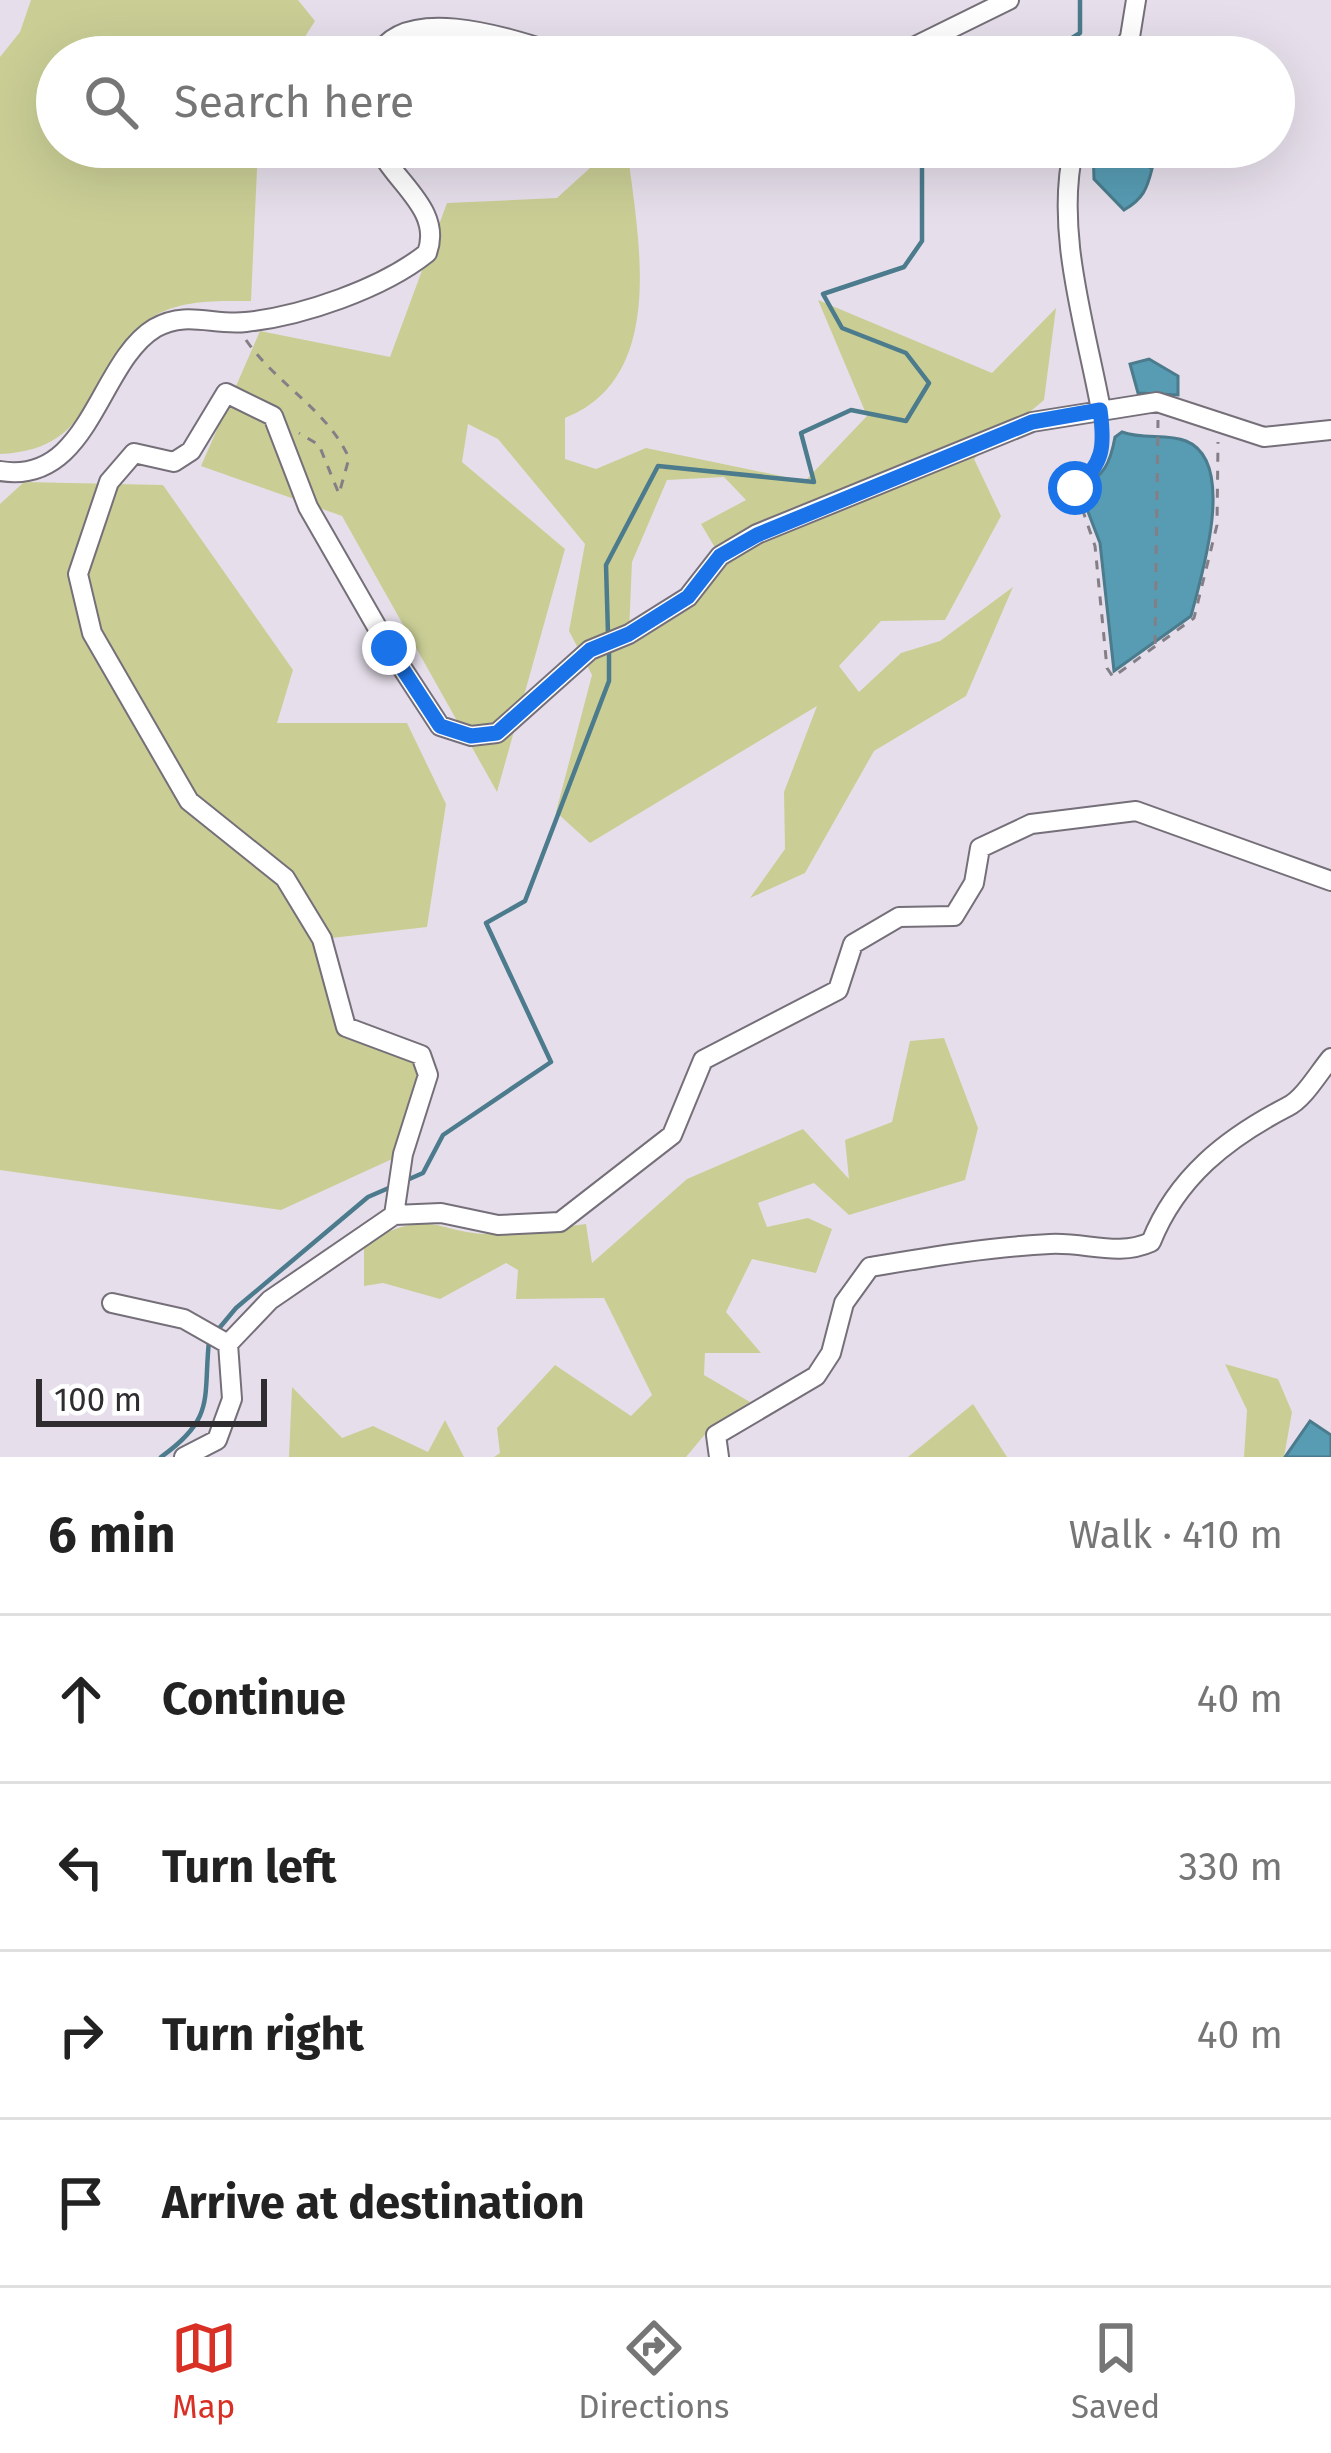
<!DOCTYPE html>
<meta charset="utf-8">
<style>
body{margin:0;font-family:"Fira Sans",sans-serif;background:#f6f6f6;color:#222}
.scale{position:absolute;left:36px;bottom:30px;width:231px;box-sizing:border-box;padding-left:12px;border:6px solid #302d31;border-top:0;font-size:33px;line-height:42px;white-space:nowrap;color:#302d31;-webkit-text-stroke:9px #fff;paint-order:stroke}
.stop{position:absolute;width:36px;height:36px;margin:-27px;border:9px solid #1a73e8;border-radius:50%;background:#fff}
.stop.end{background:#1a73e8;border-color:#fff;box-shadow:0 3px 12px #0008}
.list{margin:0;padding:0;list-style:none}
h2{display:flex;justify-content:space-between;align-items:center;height:156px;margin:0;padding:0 48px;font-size:51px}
h2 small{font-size:39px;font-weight:400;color:#767676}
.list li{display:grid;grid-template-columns:78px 1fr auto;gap:36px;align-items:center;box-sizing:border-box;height:168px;padding:0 48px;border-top:3px solid #e0e0e0}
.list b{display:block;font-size:45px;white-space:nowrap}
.list em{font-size:39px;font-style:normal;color:#767676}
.icon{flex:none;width:66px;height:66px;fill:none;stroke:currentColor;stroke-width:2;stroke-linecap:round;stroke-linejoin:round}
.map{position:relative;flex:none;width:1331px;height:1457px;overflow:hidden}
.search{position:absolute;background:#fff;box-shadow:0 12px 48px #0002;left:36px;right:36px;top:36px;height:132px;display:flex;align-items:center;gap:30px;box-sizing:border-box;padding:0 42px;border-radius:66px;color:#767676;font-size:45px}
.sheet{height:828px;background:#fff}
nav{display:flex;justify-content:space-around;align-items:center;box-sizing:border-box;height:168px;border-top:3px solid #e0e0e0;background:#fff;font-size:33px;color:#767676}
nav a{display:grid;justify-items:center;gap:6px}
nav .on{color:#d93025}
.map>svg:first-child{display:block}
.green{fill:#cace95;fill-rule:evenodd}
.water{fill:#579cb3;stroke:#4b7b8c;stroke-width:3}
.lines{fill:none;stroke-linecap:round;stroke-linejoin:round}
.stream{stroke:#4b7b8c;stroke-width:4.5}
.minor-casing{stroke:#756f79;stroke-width:22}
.path{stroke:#847f87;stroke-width:3;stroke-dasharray:9 9;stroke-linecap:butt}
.minor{stroke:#fff;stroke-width:18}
.route{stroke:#1a73e8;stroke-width:15}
</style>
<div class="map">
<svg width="1331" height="1457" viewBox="0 0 1331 1457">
<rect width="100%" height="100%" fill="#e6dfeb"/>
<path class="green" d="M 31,0 L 298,0 L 315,21 L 292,57 L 57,57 L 57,147 L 258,147 L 251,301 C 219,301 180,299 151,318 C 84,365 102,450 0,454 L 0,57 L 20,32 Z
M 613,147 L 627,147 C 637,233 670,377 565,418 L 565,459 L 596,469 L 646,448 L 805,481 L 867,416 L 818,300 L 992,373 L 1056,308 L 1044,400 L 974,459 L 1001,516 L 945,620 L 881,621 L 839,666 L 859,692 L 901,653 L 940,641 L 1013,587 L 966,696 L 874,751 L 805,873 L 750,898 L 785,849 L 784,792 L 817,706 L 590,843 L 556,812 L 592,675 L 569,631 L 585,544 L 498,439 L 468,424 L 462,462 L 565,549 L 497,792 L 342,516 L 201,466 L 260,331 L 390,357 L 447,203 L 557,198 ZM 724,477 L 746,500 L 701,524 L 720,556 L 688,597 L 629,632 L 632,562 L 667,480 Z
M 24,482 L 163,485 L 293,670 L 277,723 L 407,723 L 446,804 L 427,927 L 323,939 L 346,1027 L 421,1055 L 428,1075 L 403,1154 L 281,1210 L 0,1170 L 0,504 Z
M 944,1038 L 978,1128 L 965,1180 L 849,1215 L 814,1183 L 758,1203 L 767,1227 L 808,1218 L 832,1229 L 816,1273 L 752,1259 L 726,1312 L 761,1353 L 705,1353 L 704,1375 L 750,1402 L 707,1432 L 686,1457 L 494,1457 L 500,1453 L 497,1428 L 555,1365 L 631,1416 L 652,1395 L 604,1298 L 516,1299 L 518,1270 L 506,1263 L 440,1299 L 383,1283 L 364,1286 L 364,1243 C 439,1204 435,1237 501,1234 C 529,1233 558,1227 586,1224 L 592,1263 L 687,1179 L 803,1129 L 849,1179 L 845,1140 L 892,1122 L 910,1041 Z
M 1225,1364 L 1278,1379 L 1292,1412 L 1284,1457 L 1244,1457 L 1247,1410 Z
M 292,1387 L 342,1438 L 373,1426 L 428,1452 L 445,1420 L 464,1457 L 289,1457 Z
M 973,1404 L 1007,1457 L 908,1457 Z"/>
<path class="water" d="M 1093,147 L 1121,147 L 1152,169 C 1147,189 1143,199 1124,210 L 1094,179 Z
M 1149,359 L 1178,376 L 1178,395 L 1138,393 L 1130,364 Z
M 1122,432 C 1143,440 1167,433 1186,441 C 1238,462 1201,577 1191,616 L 1114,671 L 1100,543 L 1080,491 C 1104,474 1110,465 1115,437 Z
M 1310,1421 L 1331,1435 L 1331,1457 L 1285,1457 Z"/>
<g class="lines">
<path class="stream" d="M 1042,57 L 1080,33 L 1080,0
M 608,634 L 606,565 L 658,466 L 814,482 L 801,433 L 851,410 L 906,421 L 929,383 L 906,353 L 842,328 L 823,294 L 904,267 L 922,241 L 922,147
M 407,1180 L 423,1173 L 443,1135 L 551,1062 L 486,923 L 525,901 L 609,681 L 609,651
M 216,1332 L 236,1308 L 368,1197 L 391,1187
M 161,1457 C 216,1418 203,1398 209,1341"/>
<defs>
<path id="minor" d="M 377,57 C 406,0 517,41 569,57
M 893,57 L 1009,0
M 1119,57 L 1130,37 L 1136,0
M 1074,147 C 1054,231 1086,327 1101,410
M 0,471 C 90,486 98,362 155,328 C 187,310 213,326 246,322 C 302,316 382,289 427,253 C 443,210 395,183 378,147
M 394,1215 L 403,1154 L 428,1075 L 421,1055 L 346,1027 L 322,939 L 285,878 L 189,801 L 92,633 L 78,574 L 109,482 L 134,453 L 174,462 L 191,451 L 226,393 L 273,416 L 308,507 L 389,648 L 440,726 L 471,736 L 497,733 L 590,650 L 629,634 L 688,597 L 720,556 L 757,534 L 1032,422 L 1157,402 L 1264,437 L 1331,430
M 112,1303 L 184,1319 L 228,1344
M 184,1457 L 217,1440 L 232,1399 L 228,1344 L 270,1300 L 394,1215 L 441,1213 L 498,1225 L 560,1222 L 672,1135 L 703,1060 L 838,990 L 853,944 L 899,917 L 954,916 L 974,883 L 980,848 L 1031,824 L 1136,811 L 1331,881
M 719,1457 L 716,1435 L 816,1376 L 831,1353 L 844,1303 L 870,1267 C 930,1257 989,1247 1050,1244 C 1086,1242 1118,1257 1151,1242 C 1177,1177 1227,1138 1287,1107 C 1304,1099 1319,1072 1331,1058"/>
</defs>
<use href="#minor" class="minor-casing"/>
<path class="path" d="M 246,340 C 277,385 326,408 349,458 L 339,494 L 319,445 L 299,433
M 1103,430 C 1107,457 1095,471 1075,488 L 1095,546 L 1107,668 L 1113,677 L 1194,618 L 1217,525 L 1218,442
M 1155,644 L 1158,420"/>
<use href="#minor" class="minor"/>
</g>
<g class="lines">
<path class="route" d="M 389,648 L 440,726 L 471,736 L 497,733 L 590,650 L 629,634 L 688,597 L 720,556 L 757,535 L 1032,422 L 1100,410 C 1105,446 1104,464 1075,488"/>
</g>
</svg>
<div class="scale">100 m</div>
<div class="stop" style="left:1075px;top:488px"></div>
<div class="stop end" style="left:389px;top:648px"></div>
<div class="search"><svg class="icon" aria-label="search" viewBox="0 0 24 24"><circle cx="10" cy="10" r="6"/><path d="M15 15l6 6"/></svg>Search here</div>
</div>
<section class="sheet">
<h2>6 min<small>Walk · 410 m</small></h2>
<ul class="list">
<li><svg class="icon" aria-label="ahead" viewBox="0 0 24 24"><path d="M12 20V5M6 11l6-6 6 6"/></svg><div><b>Continue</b></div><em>40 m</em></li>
<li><svg class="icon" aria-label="left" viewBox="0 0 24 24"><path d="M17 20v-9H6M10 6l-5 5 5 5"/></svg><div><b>Turn left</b></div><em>330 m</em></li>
<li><svg class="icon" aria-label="right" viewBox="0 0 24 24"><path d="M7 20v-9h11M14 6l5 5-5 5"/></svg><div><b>Turn right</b></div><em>40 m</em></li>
<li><svg class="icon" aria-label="arrive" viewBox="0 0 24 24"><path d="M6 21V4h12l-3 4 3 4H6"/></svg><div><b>Arrive at destination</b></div></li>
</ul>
</section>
<nav>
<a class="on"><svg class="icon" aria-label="map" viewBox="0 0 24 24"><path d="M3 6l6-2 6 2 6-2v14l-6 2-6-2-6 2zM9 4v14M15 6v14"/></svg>Map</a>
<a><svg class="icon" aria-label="directions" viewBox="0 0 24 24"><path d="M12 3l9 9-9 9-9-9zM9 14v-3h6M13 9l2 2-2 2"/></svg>Directions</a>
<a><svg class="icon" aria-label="saved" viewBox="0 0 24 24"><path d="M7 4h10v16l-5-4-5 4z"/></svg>Saved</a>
</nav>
